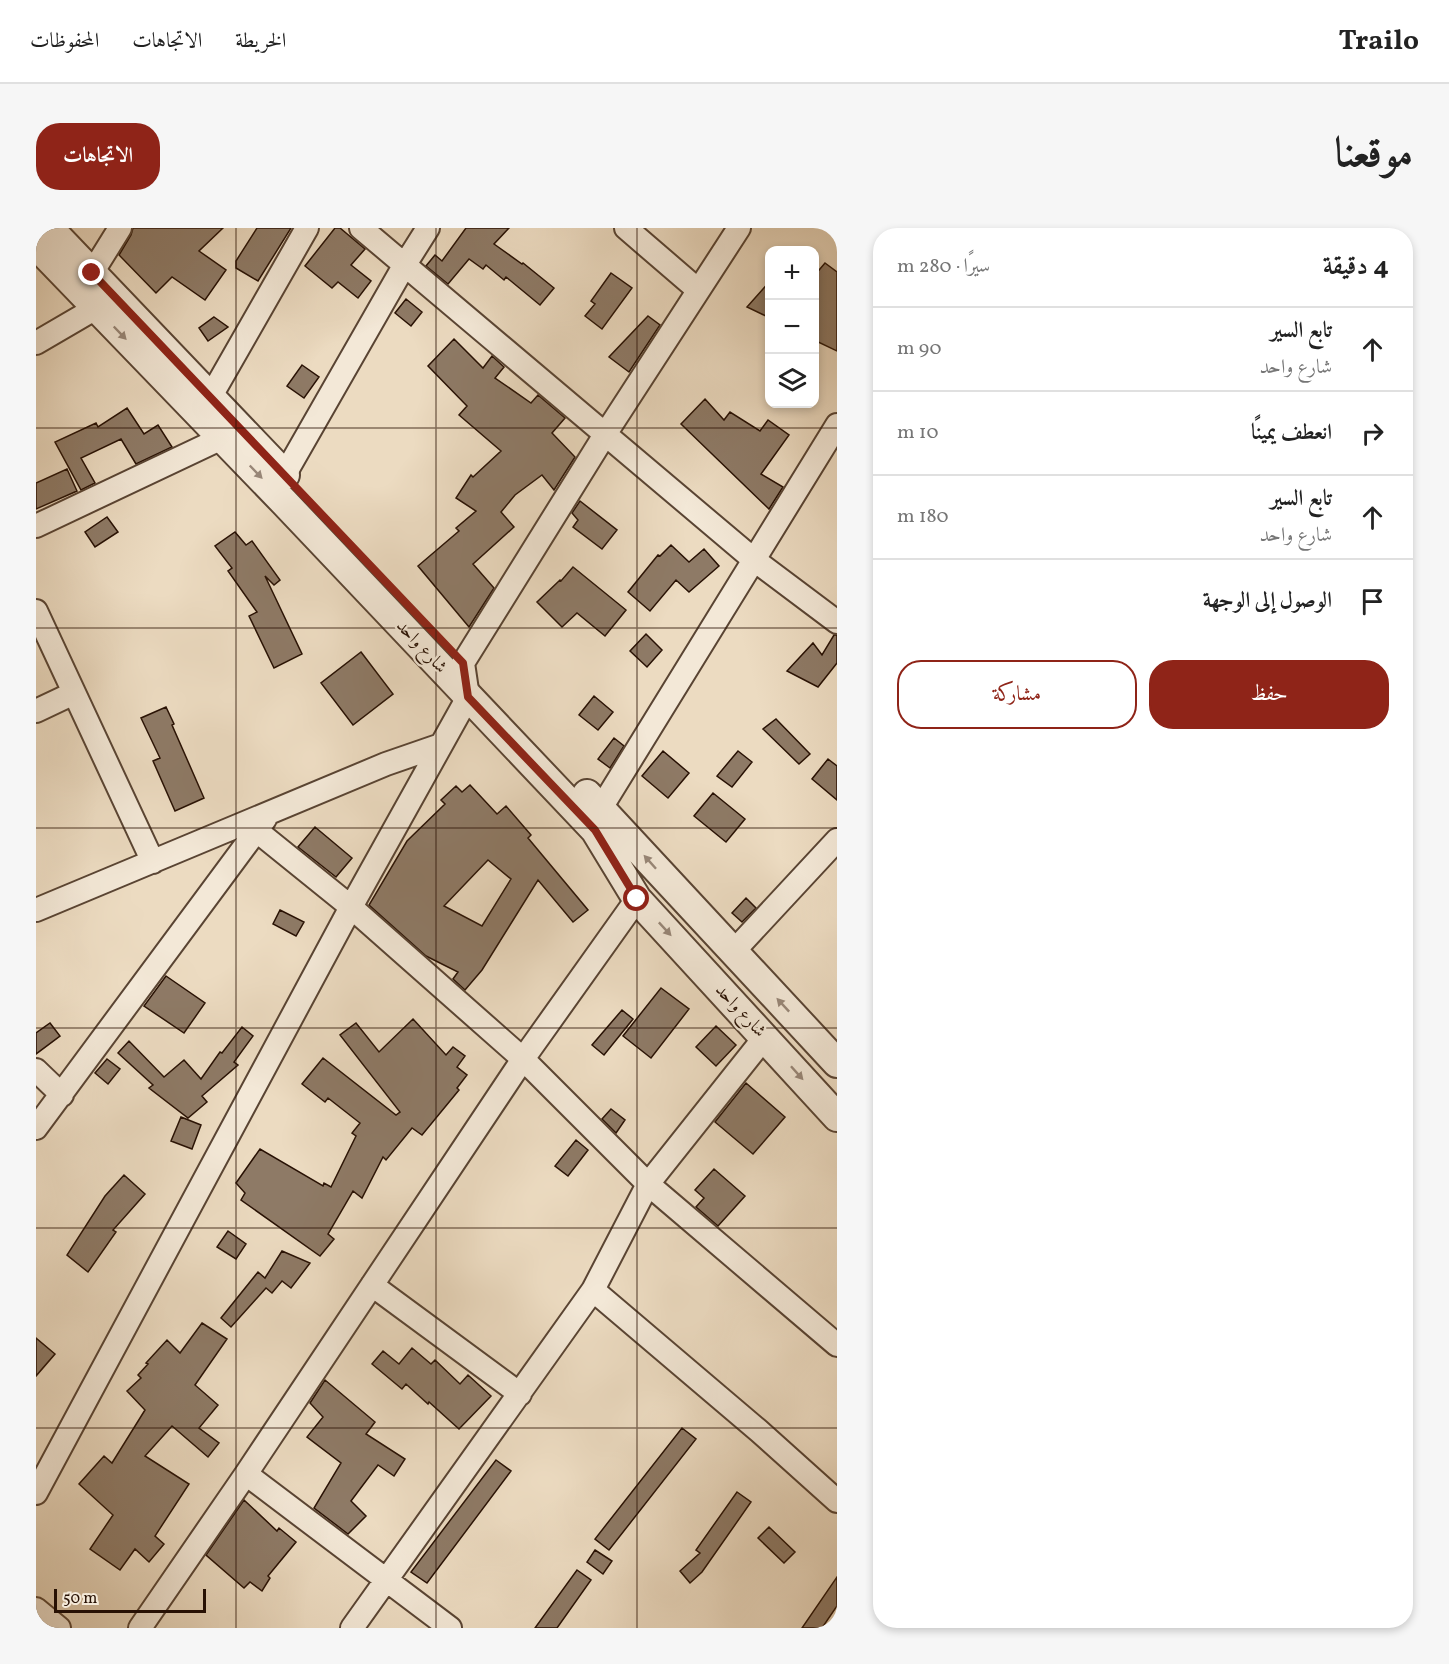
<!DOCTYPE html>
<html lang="ar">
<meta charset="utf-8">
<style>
body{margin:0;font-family:Vollkorn,Amiri,serif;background:#f6f6f6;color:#222;direction:rtl}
.controls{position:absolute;right:18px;top:18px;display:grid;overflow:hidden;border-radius:12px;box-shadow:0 3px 9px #0003}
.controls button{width:54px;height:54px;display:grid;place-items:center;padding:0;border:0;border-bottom:2px solid #e0e0e0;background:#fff;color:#222;font:30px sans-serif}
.scale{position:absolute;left:18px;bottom:15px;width:152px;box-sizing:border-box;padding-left:6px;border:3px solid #281104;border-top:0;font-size:16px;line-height:21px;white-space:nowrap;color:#281104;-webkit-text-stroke:4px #f3e8d7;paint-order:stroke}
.stop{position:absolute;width:18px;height:18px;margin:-14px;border:4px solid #8f2418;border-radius:50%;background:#fff}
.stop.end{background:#8f2418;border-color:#fff;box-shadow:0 2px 6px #0008}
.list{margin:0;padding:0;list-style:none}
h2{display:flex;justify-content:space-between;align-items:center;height:78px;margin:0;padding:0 24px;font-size:26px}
h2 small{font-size:20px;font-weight:400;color:#767676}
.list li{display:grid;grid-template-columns:39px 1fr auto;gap:18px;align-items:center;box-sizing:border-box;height:84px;padding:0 24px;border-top:2px solid #e0e0e0}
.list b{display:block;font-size:22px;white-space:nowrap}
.list p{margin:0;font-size:20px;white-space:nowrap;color:#767676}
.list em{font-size:20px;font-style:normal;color:#767676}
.actions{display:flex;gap:12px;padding:18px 24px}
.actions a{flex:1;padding:14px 0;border:2px solid #8f2418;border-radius:24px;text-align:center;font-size:21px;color:#8f2418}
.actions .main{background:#8f2418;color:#fff}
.icon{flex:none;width:33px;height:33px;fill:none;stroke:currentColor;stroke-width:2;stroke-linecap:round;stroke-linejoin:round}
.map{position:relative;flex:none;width:801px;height:1400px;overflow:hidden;direction:ltr;border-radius:24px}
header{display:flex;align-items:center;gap:36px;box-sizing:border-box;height:84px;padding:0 30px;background:#fff;border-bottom:2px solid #e0e0e0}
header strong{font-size:28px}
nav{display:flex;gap:33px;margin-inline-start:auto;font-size:21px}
.intro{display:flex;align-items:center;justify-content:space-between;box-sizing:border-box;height:144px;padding:0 36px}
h1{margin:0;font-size:42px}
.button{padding:15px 27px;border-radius:24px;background:#8f2418;color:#fff;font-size:21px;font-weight:700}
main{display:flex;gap:36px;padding:0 36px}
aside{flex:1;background:#fff;border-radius:24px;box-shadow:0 3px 9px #0003}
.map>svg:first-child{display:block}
.building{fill:#8e7a66;stroke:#281104;stroke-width:1.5;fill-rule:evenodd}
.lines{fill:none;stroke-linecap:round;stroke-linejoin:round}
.minor-casing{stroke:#594433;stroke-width:26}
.tertiary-casing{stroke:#594433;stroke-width:32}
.minor{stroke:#f3e8d7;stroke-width:22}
.tertiary{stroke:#f3e8d7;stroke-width:28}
.oneway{fill:#988778}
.route{stroke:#8f2418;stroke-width:8}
.grid{fill:none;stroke:#281104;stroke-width:1.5;stroke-opacity:0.55}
.labels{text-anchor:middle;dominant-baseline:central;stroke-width:4.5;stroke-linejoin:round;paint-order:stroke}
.street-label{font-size:18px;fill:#281104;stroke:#f3e8d7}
</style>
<header>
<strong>Trailo</strong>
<nav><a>الخريطة</a><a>الاتجاهات</a><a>المحفوظات</a></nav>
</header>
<div class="intro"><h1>موقعنا</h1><a class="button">الاتجاهات</a></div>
<main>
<aside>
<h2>4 دقيقة<small>سيرًا · 280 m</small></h2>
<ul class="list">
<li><svg class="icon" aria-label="ahead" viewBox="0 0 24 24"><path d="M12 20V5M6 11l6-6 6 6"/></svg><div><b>تابع السير</b><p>شارع واحد</p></div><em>90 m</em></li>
<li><svg class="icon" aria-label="right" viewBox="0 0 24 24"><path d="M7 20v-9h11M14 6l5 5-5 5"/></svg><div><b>انعطف يمينًا</b></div><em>10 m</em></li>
<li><svg class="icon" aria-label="ahead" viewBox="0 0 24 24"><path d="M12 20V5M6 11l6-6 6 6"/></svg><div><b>تابع السير</b><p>شارع واحد</p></div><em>180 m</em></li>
<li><svg class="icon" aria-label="arrive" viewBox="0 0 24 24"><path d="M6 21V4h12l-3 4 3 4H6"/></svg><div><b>الوصول إلى الوجهة</b></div></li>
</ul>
<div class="actions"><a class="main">حفظ</a><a>مشاركة</a></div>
</aside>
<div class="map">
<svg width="801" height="1400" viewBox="0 0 801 1400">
<rect width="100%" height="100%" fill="#ecdbc1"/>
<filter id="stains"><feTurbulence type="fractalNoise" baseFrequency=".00333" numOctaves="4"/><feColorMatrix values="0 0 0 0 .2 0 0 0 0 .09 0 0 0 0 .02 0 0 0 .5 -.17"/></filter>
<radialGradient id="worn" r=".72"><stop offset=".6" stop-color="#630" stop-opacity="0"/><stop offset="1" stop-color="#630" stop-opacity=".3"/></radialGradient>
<path class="building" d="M 97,0 L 187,0 L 163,23 L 190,42 L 169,72 L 136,49 L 120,65 L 83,27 L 95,7 Z
M 221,0 L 255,0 L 222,53 L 200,40 L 200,33 Z
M 299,0 L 304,0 L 329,21 L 315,37 L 335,53 L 322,70 L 302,54 L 296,60 L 269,38 Z
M 430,0 L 473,0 L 458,16 L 486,36 L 487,35 L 518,60 L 504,77 L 470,49 L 468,52 L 450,37 L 447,41 L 433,31 L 412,56 L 390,38 L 399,27 L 406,33 Z
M 789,35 L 801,44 L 801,123 L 778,112 L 778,48 Z
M 575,45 L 596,60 L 566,101 L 549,88 L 559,76 L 555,73 Z
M 734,53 L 734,90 L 711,79 Z
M 370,71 L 386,84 L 375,98 L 359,85 Z
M 612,88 L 624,97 L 593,144 L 573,129 Z
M 178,89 L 192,99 L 172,113 L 163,100 Z
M 418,111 L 447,140 L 456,128 L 468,139 L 459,150 L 495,175 L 502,167 L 529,190 L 516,205 L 539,229 L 518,262 L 506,247 L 479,267 L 465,284 L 478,299 L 437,336 L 458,360 L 433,399 L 382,338 L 423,303 L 420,300 L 440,283 L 420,270 L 435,247 L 437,249 L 465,223 L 423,187 L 431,178 L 392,138 Z
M 266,137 L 283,149 L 268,170 L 251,158 Z
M 669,171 L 688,192 L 694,184 L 724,203 L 732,192 L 753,207 L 725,246 L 747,259 L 733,281 L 645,196 Z
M 91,180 L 108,206 L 122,197 L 136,219 L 100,236 L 85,211 L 45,230 L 59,255 L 45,262 L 19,214 L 60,195 L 62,199 Z
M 31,241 L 41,263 L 0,281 L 0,255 Z
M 544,273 L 581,302 L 566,321 L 537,299 L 542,292 L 536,285 Z
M 71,289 L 82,304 L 59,319 L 49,304 Z
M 199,304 L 210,317 L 216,313 L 244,352 L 238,357 L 229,348 L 266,426 L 238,440 L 213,388 L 221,384 L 192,343 L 196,340 L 179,318 Z
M 635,317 L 653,334 L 668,321 L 683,338 L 653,364 L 640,352 L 614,383 L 592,364 L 622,327 L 624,328 Z
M 537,339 L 590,382 L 569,408 L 541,385 L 526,399 L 501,374 L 524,352 L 525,353 Z
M 610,406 L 626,422 L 611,439 L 594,423 Z
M 798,407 L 801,407 L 801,435 L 782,459 L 751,443 L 777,415 L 786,427 Z
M 325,424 L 357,466 L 317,497 L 285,455 Z
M 558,468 L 577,484 L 562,502 L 543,487 Z
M 130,479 L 138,496 L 136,497 L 168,570 L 139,583 L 117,533 L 124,530 L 105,490 Z
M 740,491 L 774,526 L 763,536 L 727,501 Z
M 578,510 L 588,518 L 574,540 L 562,531 Z
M 627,523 L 653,545 L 632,570 L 606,548 Z
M 702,523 L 716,534 L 696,559 L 681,548 Z
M 792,531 L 801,538 L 801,572 L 776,551 Z
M 434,557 L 461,586 L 470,578 L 495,607 L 492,610 L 552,682 L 537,694 L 502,652 L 446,742 L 429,762 L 417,751 L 422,744 L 390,728 L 333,677 L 371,613 L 409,576 L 405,572 L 420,558 L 426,564 ZM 452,632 L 475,651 L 446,698 L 408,678 Z
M 677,565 L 709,591 L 690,614 L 658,588 Z
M 279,599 L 316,630 L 300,649 L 262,619 Z
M 710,670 L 720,680 L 706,694 L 696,685 Z
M 244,682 L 268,694 L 260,708 L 237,696 Z
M 130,748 L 169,775 L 148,805 L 108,778 Z
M 625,760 L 653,781 L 615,830 L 587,808 Z
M 586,782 L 597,791 L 568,827 L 556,817 Z
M 377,791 L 410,827 L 417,819 L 429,828 L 421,839 L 431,847 L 421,860 L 423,862 L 386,907 L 376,900 L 350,932 L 347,929 L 326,970 L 317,963 L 292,1006 L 298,1011 L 284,1028 L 205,972 L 209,965 L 200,955 L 224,921 L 287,958 L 288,955 L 295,959 L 320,908 L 316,905 L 324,895 L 292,870 L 289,874 L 266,856 L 287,830 L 360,887 L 364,884 L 304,807 L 320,795 L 343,824 Z
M 14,795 L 24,808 L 0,826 L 0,805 Z
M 680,798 L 700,817 L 680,838 L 660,819 Z
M 206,799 L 217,808 L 198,834 L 202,837 L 166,868 L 171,874 L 152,890 L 113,860 L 117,857 L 82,825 L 93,813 L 128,849 L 148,832 L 165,851 L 184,824 L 186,825 Z
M 71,831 L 84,841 L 72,856 L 59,845 Z
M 710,855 L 749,889 L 717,926 L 679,894 Z
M 575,881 L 589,892 L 580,905 L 566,891 Z
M 145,889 L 165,897 L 156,921 L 135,913 Z
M 540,912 L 552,922 L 532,948 L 519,938 Z
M 678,941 L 709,968 L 682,998 L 660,979 L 668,970 L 659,962 Z
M 88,947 L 109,966 L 77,1002 L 80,1004 L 52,1044 L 31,1027 L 69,968 Z
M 192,1003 L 210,1016 L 200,1031 L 181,1019 Z
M 246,1023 L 274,1035 L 255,1060 L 246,1053 L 236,1065 L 230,1060 L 195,1099 L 185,1090 L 222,1044 L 229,1050 Z
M 166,1095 L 191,1111 L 159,1157 L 182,1177 L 163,1200 L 183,1215 L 172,1229 L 136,1198 L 109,1228 L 153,1256 L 119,1308 L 128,1316 L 113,1334 L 99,1321 L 84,1342 L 54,1321 L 77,1287 L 43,1256 L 68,1228 L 76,1235 L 109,1182 L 91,1163 L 105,1150 L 102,1147 L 112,1136 L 110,1135 L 131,1112 L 144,1125 Z
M 0,1110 L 19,1126 L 0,1148 Z
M 376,1120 L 395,1136 L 399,1132 L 424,1156 L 432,1147 L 455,1168 L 423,1201 L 393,1174 L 392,1176 L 370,1156 L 366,1161 L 336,1136 L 347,1123 L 363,1136 Z
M 289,1152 L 339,1194 L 330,1206 L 369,1231 L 358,1248 L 342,1237 L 315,1273 L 330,1288 L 312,1306 L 278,1280 L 305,1235 L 271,1209 L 287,1189 L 274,1175 Z
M 646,1200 L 660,1211 L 573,1322 L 559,1311 Z
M 460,1232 L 475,1243 L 391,1355 L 375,1344 Z
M 701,1264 L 715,1274 L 666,1344 L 654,1355 L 644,1343 L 664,1325 L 660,1322 Z
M 208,1272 L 241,1303 L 243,1300 L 260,1314 L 232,1348 L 234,1350 L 226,1363 L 214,1354 L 208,1360 L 170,1327 Z
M 733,1299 L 759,1324 L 748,1335 L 722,1310 Z
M 559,1322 L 576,1333 L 567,1346 L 551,1334 Z
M 541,1342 L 555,1352 L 521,1400 L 499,1400 Z
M 801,1349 L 801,1378 L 786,1400 L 766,1400 Z"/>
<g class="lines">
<defs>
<path id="minor" d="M 325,0 L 717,331 L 801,394
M 590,0 L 662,62
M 56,45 L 84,0
M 0,115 L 60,80
M 175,168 L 271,0
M 249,246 L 368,38 L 392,0
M 0,298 L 186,210
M 0,383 L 117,634
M 0,483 L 38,465
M 565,580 L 801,197
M 221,603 L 315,679 L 487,831 L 612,956 L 801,1117
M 0,682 L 350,536 L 405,517
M 697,724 L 801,612
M 0,842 L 26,867
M 0,900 L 229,591
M 336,1057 L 484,1166
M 557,1062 L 723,1203 L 801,1273
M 210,1246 L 414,1400
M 0,1265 L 315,679 L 432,469 L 427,435 L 570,205 L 703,0
M 0,1381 L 23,1400
M 104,1400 L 210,1246 L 487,831 L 601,671
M 316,1400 L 557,1062 L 612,956 L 728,810"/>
<path id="tertiary" d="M 13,0 L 249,247
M 0,17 L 248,274 L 559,602 L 601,671 L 801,889
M 551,566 L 801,835"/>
</defs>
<use href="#minor" class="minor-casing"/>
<use href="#tertiary" class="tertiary-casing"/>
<use href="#minor" class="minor"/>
<use href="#tertiary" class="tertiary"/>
</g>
<defs><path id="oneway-solid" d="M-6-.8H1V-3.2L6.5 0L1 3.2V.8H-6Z" transform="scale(1.5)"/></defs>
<g class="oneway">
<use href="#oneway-solid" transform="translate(84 105) rotate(46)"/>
<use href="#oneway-solid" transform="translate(220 244) rotate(46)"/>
<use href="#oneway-solid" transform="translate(614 634) rotate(-132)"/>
<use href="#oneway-solid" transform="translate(629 701) rotate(47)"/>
<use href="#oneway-solid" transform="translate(747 777) rotate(-133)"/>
<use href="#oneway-solid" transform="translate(761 845) rotate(48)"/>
</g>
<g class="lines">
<path class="route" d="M 56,45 L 427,435 L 432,469 L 559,602 L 601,671"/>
</g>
<path class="grid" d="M 200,0 L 200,1400M 400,0 L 400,1400M 601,0 L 601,1400M 0,200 L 801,200M 0,400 L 801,400M 0,600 L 801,600M 0,800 L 801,800M 0,1000 L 801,1000M 0,1200 L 801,1200"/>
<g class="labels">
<g class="street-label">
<text transform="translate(385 419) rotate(47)">شارع واحد</text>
<text transform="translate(704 783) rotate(47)">شارع واحد</text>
</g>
</g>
<rect width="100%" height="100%" filter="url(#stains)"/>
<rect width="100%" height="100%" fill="url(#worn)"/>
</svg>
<div class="controls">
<button>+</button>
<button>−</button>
<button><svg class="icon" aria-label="layers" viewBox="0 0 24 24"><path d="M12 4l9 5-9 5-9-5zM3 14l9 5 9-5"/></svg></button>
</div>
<div class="scale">50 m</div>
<div class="stop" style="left:601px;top:671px"></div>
<div class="stop end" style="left:56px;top:45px"></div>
</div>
</main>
